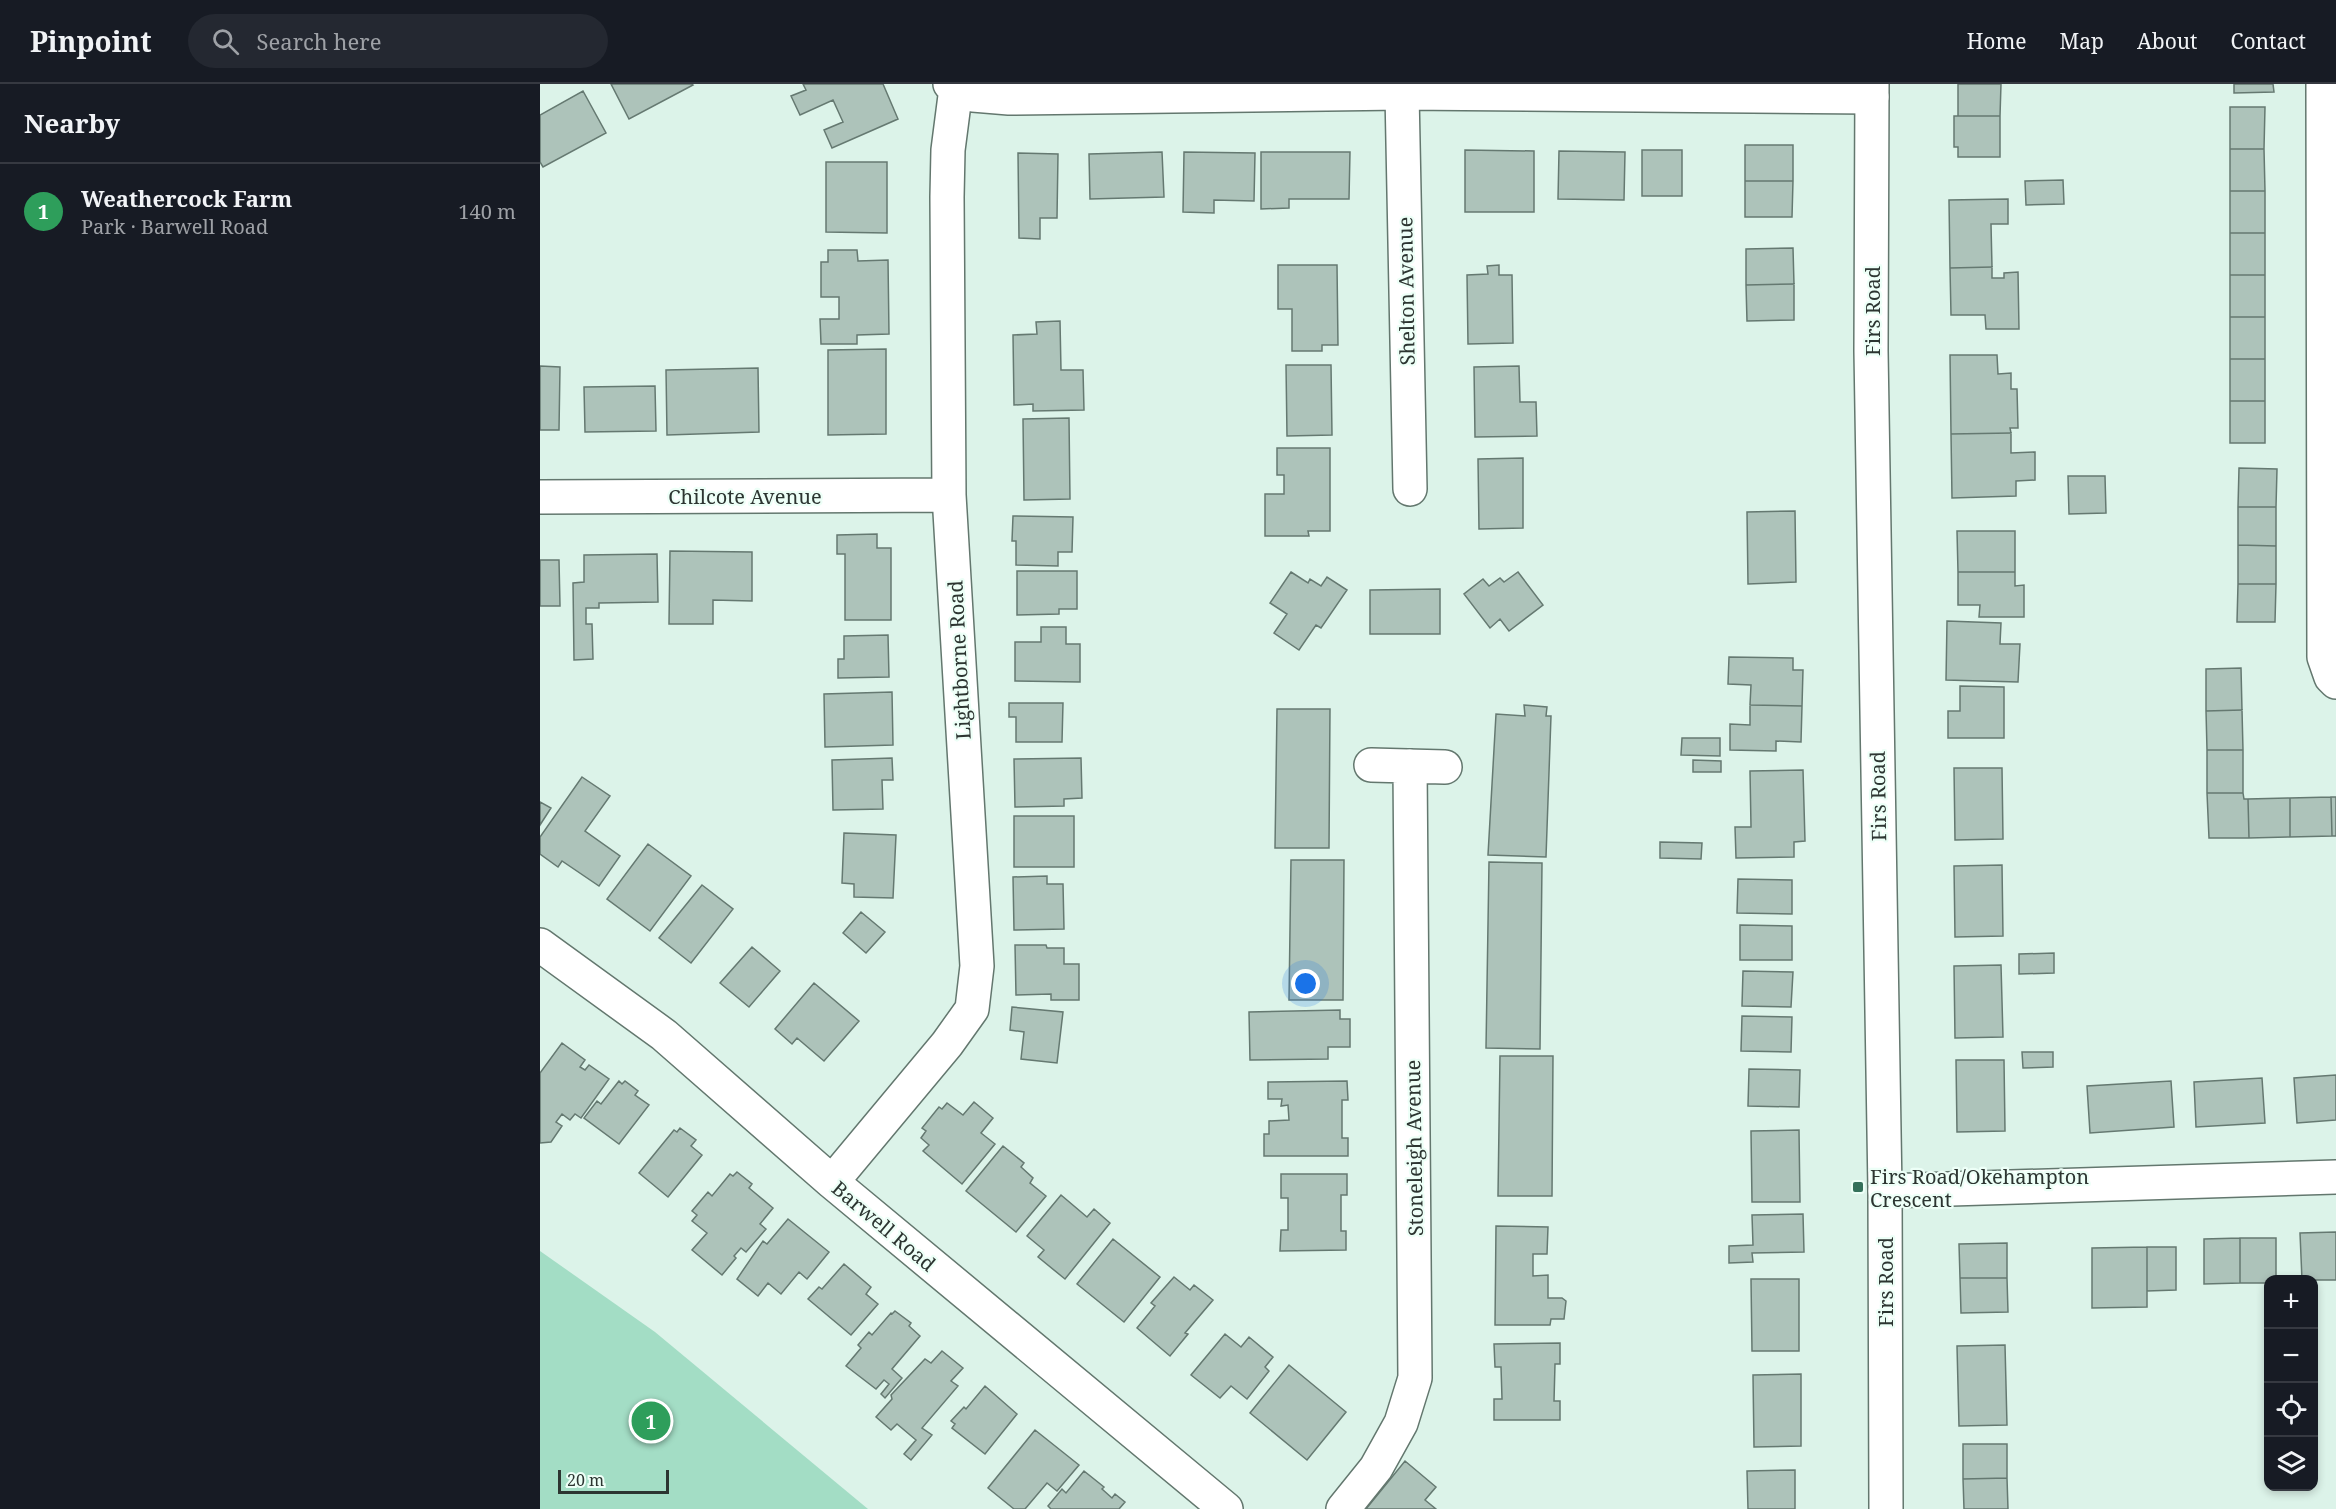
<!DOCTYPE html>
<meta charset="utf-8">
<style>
body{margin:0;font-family:"Noto Serif",serif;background:#242831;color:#f1f3f6}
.controls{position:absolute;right:18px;bottom:18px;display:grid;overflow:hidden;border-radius:12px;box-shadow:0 3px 9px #0003}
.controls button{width:54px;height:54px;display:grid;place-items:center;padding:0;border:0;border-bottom:2px solid #363941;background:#171b24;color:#f1f3f6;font:30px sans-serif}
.scale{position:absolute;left:18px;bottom:15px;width:111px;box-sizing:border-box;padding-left:6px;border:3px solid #2c3531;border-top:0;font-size:16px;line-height:21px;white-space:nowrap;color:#2c3531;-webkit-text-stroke:4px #edfff7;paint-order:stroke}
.you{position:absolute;left:766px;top:900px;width:21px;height:21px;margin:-15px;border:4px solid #fff;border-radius:50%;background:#1a73e8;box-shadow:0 0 0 9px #1a73e833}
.badge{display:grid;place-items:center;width:39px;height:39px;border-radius:50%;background:#35715b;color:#fff;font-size:20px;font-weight:700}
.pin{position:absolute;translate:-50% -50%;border:3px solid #fff;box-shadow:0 2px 6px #0006}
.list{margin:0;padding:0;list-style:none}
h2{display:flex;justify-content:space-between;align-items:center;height:78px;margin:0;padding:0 24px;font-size:26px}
h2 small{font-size:20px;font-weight:400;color:#9ea1a6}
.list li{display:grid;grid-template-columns:39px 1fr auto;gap:18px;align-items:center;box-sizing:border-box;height:96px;padding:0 24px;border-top:2px solid #363941}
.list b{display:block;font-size:22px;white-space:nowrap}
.list p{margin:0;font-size:20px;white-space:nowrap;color:#9ea1a6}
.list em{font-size:20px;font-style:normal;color:#9ea1a6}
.icon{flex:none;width:33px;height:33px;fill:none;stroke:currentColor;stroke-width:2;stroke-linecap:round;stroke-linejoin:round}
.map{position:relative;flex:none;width:1796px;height:1425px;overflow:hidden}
header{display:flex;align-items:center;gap:36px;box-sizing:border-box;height:84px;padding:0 30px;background:#171b24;border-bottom:2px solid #363941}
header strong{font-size:28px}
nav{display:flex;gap:33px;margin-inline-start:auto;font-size:21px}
.search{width:420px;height:54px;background:#242831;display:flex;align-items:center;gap:15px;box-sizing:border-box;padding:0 21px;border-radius:33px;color:#9ea1a6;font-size:22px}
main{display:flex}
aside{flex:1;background:#171b24}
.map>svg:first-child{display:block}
.green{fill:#a3ddc5}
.building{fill:#adc3ba;stroke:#657971;stroke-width:1.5}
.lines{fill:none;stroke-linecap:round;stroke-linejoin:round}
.minor-casing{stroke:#63776e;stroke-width:36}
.tertiary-casing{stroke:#63776e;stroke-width:36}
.minor{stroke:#fff;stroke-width:33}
.tertiary{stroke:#fff;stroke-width:33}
.poi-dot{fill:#35715b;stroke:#edfff7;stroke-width:2}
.labels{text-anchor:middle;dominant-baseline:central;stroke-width:4.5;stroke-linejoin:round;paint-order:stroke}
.street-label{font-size:20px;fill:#2c3531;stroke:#edfff7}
.poi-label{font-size:20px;fill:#2c3531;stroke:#edfff7;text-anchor:start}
</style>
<header>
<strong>Pinpoint</strong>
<div class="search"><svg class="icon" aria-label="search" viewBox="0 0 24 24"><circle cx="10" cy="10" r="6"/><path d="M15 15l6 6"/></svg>Search here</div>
<nav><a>Home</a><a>Map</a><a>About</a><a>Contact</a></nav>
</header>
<main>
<aside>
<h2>Nearby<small></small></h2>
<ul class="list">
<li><span class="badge" style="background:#2e9e5b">1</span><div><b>Weathercock Farm</b><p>Park · Barwell Road</p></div><em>140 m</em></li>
</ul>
</aside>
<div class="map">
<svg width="1796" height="1425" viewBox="0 0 1796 1425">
<rect width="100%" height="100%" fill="#dcf3e9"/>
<path class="green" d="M 0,1167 L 115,1248 L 328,1425 L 0,1425 Z"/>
<path class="building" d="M 71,0 L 152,0 L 153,1 L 89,35 Z
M 263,0 L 343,0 L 358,35 L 292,64 L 284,46 L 303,38 L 293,16 L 260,31 L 251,12 L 266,6 Z
M 1418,0 L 1461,0 L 1460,32 L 1418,32 Z
M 1694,0 L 1733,0 L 1734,8 L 1694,9 Z
M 43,7 L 66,49 L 3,83 L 0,78 L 0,31 Z
M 1690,23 L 1725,23 L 1724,65 L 1690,65 Z
M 1414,32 L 1460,32 L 1460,73 L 1418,73 L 1418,63 L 1414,63 Z
M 1205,61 L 1253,61 L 1253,97 L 1205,97 Z
M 1690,65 L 1724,65 L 1725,107 L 1690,107 Z
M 925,66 L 994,67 L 994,128 L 925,128 Z
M 1102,66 L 1142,66 L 1142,112 L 1102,112 Z
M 1019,67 L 1085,68 L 1084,116 L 1018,115 Z
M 622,68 L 624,113 L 550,115 L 549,70 Z
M 644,68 L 715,69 L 714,117 L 674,116 L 674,129 L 643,128 Z
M 721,68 L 810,68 L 809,115 L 749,115 L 749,124 L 721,125 Z
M 478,69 L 518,70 L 517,134 L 500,134 L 500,155 L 479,154 Z
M 286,78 L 347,78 L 347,149 L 286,148 Z
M 1523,96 L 1524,120 L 1486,121 L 1485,97 Z
M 1205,97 L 1253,97 L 1252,133 L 1205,133 Z
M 1690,107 L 1725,107 L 1725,149 L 1690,149 Z
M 1468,115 L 1468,140 L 1451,140 L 1452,183 L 1410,184 L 1409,116 Z
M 1690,149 L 1725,149 L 1725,191 L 1690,191 Z
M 1253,164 L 1254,200 L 1206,201 L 1206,165 Z
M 288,166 L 317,166 L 318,177 L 348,176 L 349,250 L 317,251 L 317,260 L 281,260 L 280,235 L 299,235 L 299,213 L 281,213 L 281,178 L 288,178 Z
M 738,181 L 797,181 L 798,261 L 782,261 L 782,267 L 752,267 L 752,225 L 738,225 Z
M 959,181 L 959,191 L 972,191 L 973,259 L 928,260 L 927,191 L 948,190 L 947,182 Z
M 1452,183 L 1452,194 L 1464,194 L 1464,189 L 1478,188 L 1479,245 L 1446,245 L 1445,231 L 1411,231 L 1410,184 Z
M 1690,191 L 1725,191 L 1725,233 L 1690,233 Z
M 1254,200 L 1254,236 L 1207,237 L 1206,201 Z
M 1690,233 L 1725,233 L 1725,275 L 1690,275 Z
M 520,237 L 521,286 L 543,286 L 544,326 L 493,327 L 493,320 L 474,321 L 473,251 L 497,250 L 496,238 Z
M 346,265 L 346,350 L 288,351 L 288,266 Z
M 1410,271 L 1457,271 L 1458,290 L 1471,289 L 1471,305 L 1477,305 L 1478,344 L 1470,344 L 1471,349 L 1411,350 Z
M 1690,275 L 1725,275 L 1725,317 L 1690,317 Z
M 746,281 L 791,281 L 792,351 L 747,352 Z
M 0,282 L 20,283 L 19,346 L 0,346 Z
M 979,282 L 980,318 L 996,318 L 997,352 L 935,353 L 934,283 Z
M 218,284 L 219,348 L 127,351 L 126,286 Z
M 115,302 L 116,347 L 45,348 L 44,303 Z
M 1690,317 L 1725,317 L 1725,359 L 1690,359 Z
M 529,334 L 530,415 L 484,416 L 483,335 Z
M 1471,349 L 1471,369 L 1495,368 L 1495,396 L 1476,397 L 1476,412 L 1412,414 L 1411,350 Z
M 737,364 L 790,364 L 790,447 L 768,447 L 769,452 L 725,452 L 725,410 L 744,410 L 744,391 L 737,391 Z
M 983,374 L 983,444 L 939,445 L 938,375 Z
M 1699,384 L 1737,385 L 1736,423 L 1698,423 Z
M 1528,392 L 1565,392 L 1566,429 L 1529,430 Z
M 1698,423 L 1736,423 L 1736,462 L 1698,461 Z
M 1255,427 L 1256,498 L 1208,500 L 1207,428 Z
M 473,432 L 533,433 L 532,468 L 518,468 L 518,482 L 476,481 L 476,457 L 472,457 Z
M 1417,447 L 1475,447 L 1475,488 L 1418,488 Z
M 337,450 L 337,464 L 351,464 L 351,536 L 305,536 L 305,470 L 297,470 L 297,451 Z
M 1698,461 L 1736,462 L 1736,500 L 1698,500 Z
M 130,467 L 212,468 L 212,517 L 173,516 L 173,540 L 129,540 Z
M 117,470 L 118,518 L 59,519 L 59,524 L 46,524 L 46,540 L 52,540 L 53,575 L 34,576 L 33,499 L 44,498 L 44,471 Z
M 0,476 L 19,476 L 20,522 L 0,522 Z
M 477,487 L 537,487 L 537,525 L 519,525 L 519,530 L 477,531 Z
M 751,488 L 768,499 L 770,495 L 781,502 L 787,493 L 807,506 L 781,544 L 776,541 L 759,566 L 734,549 L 747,530 L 730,519 Z
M 978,488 L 1003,521 L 969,547 L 960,535 L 950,544 L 924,510 L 943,495 L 949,502 L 960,494 L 964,498 Z
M 1418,488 L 1475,488 L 1475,502 L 1484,501 L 1484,533 L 1439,533 L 1440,521 L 1418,521 Z
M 1698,500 L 1736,500 L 1735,538 L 1697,538 Z
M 900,505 L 900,550 L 830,550 L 830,506 Z
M 1407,537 L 1461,539 L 1460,560 L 1480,560 L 1478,598 L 1406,596 Z
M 501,543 L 526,543 L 526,560 L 540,560 L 540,598 L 475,597 L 475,558 L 501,558 Z
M 348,551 L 349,593 L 298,594 L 298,575 L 304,575 L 304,552 Z
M 1189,573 L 1253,574 L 1253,586 L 1263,586 L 1262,622 L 1210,621 L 1211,601 L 1188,600 Z
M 1701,584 L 1702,626 L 1666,627 L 1666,585 Z
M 1420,602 L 1464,603 L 1464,654 L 1408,654 L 1408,627 L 1420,627 Z
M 352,608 L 353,661 L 285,663 L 284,610 Z
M 469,619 L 523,619 L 522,658 L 476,658 L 476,633 L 469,633 Z
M 984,621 L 1007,623 L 1006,632 L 1011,632 L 1006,773 L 948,771 L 956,630 L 985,632 Z
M 1210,621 L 1262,622 L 1261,658 L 1236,657 L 1236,667 L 1190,666 L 1190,640 L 1210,641 Z
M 737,625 L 790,625 L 789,764 L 735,764 Z
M 1702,626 L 1703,666 L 1667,666 L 1666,627 Z
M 1142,654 L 1180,654 L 1180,672 L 1141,671 Z
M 1667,666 L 1703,666 L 1703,709 L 1667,709 Z
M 352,674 L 353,696 L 342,696 L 343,725 L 293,726 L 292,676 Z
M 541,674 L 542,714 L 524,715 L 524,722 L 475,723 L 474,675 Z
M 1153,676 L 1181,677 L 1181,688 L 1153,688 Z
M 1414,684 L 1462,684 L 1463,755 L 1415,756 Z
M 1263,686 L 1265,757 L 1254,758 L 1254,773 L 1196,774 L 1195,743 L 1211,743 L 1210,687 Z
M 42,693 L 70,712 L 45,747 L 80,772 L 59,802 L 22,777 L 18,783 L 0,770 L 0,753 Z
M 1667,709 L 1703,709 L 1704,715 L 1708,715 L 1709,754 L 1669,754 Z
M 1791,713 L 1792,752 L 1750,753 L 1750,714 Z
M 1791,713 L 1796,713 L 1796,752 L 1792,752 Z
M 1750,714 L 1750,753 L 1709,754 L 1708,715 Z
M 0,718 L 11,724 L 0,741 Z
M 474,732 L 534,732 L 534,783 L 474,783 Z
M 304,749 L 356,751 L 353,814 L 314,813 L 314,800 L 302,799 Z
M 1120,758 L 1162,759 L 1161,775 L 1120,774 Z
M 108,760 L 151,792 L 110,847 L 67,815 Z
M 751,776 L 804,776 L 803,916 L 749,916 Z
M 949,778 L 1002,779 L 1000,965 L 946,964 Z
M 1462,781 L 1463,852 L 1415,853 L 1414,782 Z
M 507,792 L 507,800 L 523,800 L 524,845 L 474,846 L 473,793 Z
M 1198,795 L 1252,796 L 1252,830 L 1197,829 Z
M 162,801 L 193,825 L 151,879 L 119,854 Z
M 321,828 L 345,848 L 326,869 L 303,849 Z
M 1200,841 L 1252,842 L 1252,876 L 1200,876 Z
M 475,861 L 506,861 L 507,864 L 524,864 L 524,880 L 539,880 L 539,916 L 511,916 L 511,910 L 476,911 Z
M 212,863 L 240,887 L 209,923 L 180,899 Z
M 1514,869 L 1514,889 L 1479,890 L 1479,870 Z
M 1461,881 L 1463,953 L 1415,954 L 1414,882 Z
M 1203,887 L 1253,888 L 1251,923 L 1202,922 Z
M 274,899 L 319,937 L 284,977 L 257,954 L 252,960 L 235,945 Z
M 472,923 L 523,928 L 517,979 L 481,975 L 484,948 L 470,946 Z
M 800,926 L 800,935 L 810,935 L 810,963 L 788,963 L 788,975 L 710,976 L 709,928 Z
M 1202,932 L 1252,933 L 1251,968 L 1201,967 Z
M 22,959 L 45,976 L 40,983 L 45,986 L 49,981 L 69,995 L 41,1034 L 35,1030 L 30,1036 L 22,1030 L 16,1038 L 22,1042 L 11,1058 L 0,1059 L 0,989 Z
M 1482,968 L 1513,968 L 1513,983 L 1483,984 Z
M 960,972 L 1013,972 L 1012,1112 L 958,1112 Z
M 1416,976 L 1464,976 L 1465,1047 L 1417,1048 Z
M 1209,985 L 1260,986 L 1259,1023 L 1208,1022 Z
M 1796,991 L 1796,1036 L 1757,1039 L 1754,994 Z
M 1722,994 L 1725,1039 L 1656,1043 L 1654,998 Z
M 79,997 L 82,1000 L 85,997 L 98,1007 L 95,1011 L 109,1021 L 79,1060 L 44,1034 L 57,1017 L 61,1020 Z
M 807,997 L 808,1016 L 802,1016 L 802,1054 L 808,1054 L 808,1072 L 724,1072 L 724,1050 L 729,1050 L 729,1037 L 749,1036 L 748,1021 L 741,1022 L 742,1015 L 728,1015 L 728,998 Z
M 1631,997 L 1634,1043 L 1550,1049 L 1547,1002 Z
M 434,1018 L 453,1034 L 441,1049 L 455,1060 L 422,1100 L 383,1067 L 389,1061 L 381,1054 L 386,1047 L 382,1044 L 399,1023 L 402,1025 L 407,1019 L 423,1031 Z
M 140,1044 L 156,1056 L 151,1062 L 162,1071 L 128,1113 L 99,1089 L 134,1046 L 137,1048 Z
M 1259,1046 L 1260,1118 L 1212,1118 L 1211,1047 Z
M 463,1062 L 484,1079 L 481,1083 L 493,1094 L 490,1099 L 506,1112 L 476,1148 L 426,1107 Z
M 197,1088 L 212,1100 L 209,1104 L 233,1124 L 220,1140 L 226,1145 L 206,1168 L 201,1164 L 194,1172 L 196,1174 L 182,1191 L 152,1166 L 167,1149 L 152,1137 L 157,1131 L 152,1127 L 168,1108 L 172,1112 L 190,1090 L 193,1092 Z
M 741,1090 L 807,1090 L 807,1111 L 801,1111 L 801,1147 L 806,1147 L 806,1166 L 740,1167 L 741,1146 L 748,1146 L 748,1114 L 741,1114 Z
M 521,1111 L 547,1133 L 554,1125 L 570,1139 L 525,1195 L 498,1173 L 504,1166 L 487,1152 Z
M 1263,1130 L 1264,1168 L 1212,1169 L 1213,1178 L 1189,1179 L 1189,1162 L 1213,1161 L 1212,1131 Z
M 248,1135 L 289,1168 L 267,1195 L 259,1188 L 241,1210 L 228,1199 L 218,1212 L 197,1195 L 223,1157 L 227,1160 Z
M 956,1142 L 1008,1143 L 1007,1170 L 993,1170 L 993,1192 L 1008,1191 L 1008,1214 L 1022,1214 L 1026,1217 L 1024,1235 L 1011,1235 L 1010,1241 L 955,1241 Z
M 1796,1148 L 1796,1196 L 1762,1196 L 1760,1149 Z
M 1700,1154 L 1700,1199 L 1664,1200 L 1664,1155 Z
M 1700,1154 L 1736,1154 L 1736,1196 L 1728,1196 L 1728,1199 L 1700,1199 Z
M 573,1155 L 620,1193 L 584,1238 L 537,1200 Z
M 1467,1159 L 1467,1194 L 1420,1194 L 1419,1160 Z
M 1607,1163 L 1607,1223 L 1552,1224 L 1552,1164 Z
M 1607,1163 L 1636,1163 L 1636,1206 L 1607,1207 Z
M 304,1180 L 331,1203 L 326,1210 L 338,1220 L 311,1251 L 268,1215 L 279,1203 L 282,1205 Z
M 634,1193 L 650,1206 L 654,1201 L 673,1216 L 645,1249 L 648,1250 L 630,1272 L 597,1244 L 615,1222 L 611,1219 Z
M 1420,1194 L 1467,1194 L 1468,1228 L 1421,1229 Z
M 1211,1195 L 1259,1195 L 1259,1267 L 1212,1267 Z
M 355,1227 L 371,1239 L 369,1242 L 380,1252 L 352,1285 L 362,1294 L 345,1314 L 341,1310 L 349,1300 L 344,1296 L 336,1305 L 306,1282 L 321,1264 L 318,1261 L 329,1248 L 332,1251 L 351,1229 L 352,1230 Z
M 685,1250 L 701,1263 L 709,1253 L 733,1273 L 725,1283 L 729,1287 L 707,1315 L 691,1302 L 680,1314 L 651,1291 Z
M 1020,1259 L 1020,1280 L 1015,1280 L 1014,1317 L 1020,1317 L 1020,1336 L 954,1336 L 954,1315 L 962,1315 L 961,1283 L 955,1283 L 954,1260 Z
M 1465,1261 L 1467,1341 L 1419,1342 L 1417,1262 Z
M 402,1267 L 423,1284 L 411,1297 L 418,1302 L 382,1344 L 392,1351 L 371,1376 L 364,1370 L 376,1356 L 357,1340 L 351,1346 L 336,1333 L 352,1315 L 351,1311 L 385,1275 L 391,1279 Z
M 749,1281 L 806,1328 L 767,1376 L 710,1329 Z
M 1261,1290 L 1261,1362 L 1214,1363 L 1213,1291 Z
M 445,1302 L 477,1330 L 445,1370 L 412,1344 L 415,1340 L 411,1337 L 424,1323 L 426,1325 Z
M 495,1346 L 539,1381 L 517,1407 L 507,1399 L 485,1425 L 474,1425 L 448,1404 Z
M 1423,1360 L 1467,1360 L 1467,1394 L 1423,1395 Z
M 865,1377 L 896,1403 L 885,1416 L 896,1425 L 826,1425 Z
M 1255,1386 L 1255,1425 L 1208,1425 L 1207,1387 Z
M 544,1387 L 564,1403 L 562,1405 L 572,1414 L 575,1410 L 585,1418 L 579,1425 L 511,1425 L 508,1422 L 522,1405 L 526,1409 Z
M 1467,1394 L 1468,1425 L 1424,1425 L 1423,1395 Z"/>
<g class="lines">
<defs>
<path id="minor" d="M 410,0 L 433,11 L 469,14 L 862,9 L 1332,13
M 1783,0 L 1784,573 L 1791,593 L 1796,598
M 862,9 L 870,405
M 0,413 L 409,411
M 831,681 L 905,683
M 0,861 L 124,951 L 292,1098 L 686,1425
M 292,1098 L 407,960 L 432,925 L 437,882 L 409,411 L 407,113 L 408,66 L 416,4
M 1345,1107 L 1796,1093
M 803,1425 L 836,1384 L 861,1339 L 875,1294 L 870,682"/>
<path id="tertiary" d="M 1332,0 L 1331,267 L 1345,1107 L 1346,1425"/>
</defs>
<use href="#minor" class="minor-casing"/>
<use href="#tertiary" class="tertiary-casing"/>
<use href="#minor" class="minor"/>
<use href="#tertiary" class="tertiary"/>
</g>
<rect class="poi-dot" x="1312" y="1097" width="12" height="12" rx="3"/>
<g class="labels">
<g class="street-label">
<text transform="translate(866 207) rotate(-91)">Shelton Avenue</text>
<text transform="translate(1332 227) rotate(-90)">Firs Road</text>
<text x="205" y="412">Chilcote Avenue</text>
<text transform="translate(419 576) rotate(-93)">Lightborne Road</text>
<text transform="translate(1338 712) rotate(-91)">Firs Road</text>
<text transform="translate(874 1064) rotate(-91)">Stoneleigh Avenue</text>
<text transform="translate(344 1142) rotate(40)">Barwell Road</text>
<text transform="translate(1345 1198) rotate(-90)">Firs Road</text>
</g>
<g class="poi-label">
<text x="1330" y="1092">Firs Road/Okehampton<tspan x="1330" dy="23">Crescent</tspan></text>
</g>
</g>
</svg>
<div class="controls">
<button>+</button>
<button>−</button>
<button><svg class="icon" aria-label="locate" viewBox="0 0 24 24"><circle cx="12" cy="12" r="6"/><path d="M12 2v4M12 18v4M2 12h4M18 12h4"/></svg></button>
<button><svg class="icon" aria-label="layers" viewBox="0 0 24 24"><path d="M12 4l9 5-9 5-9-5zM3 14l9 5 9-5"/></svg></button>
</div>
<div class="scale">20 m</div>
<div class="you"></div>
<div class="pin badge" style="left:111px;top:1337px;background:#2e9e5b">1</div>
</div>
</main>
